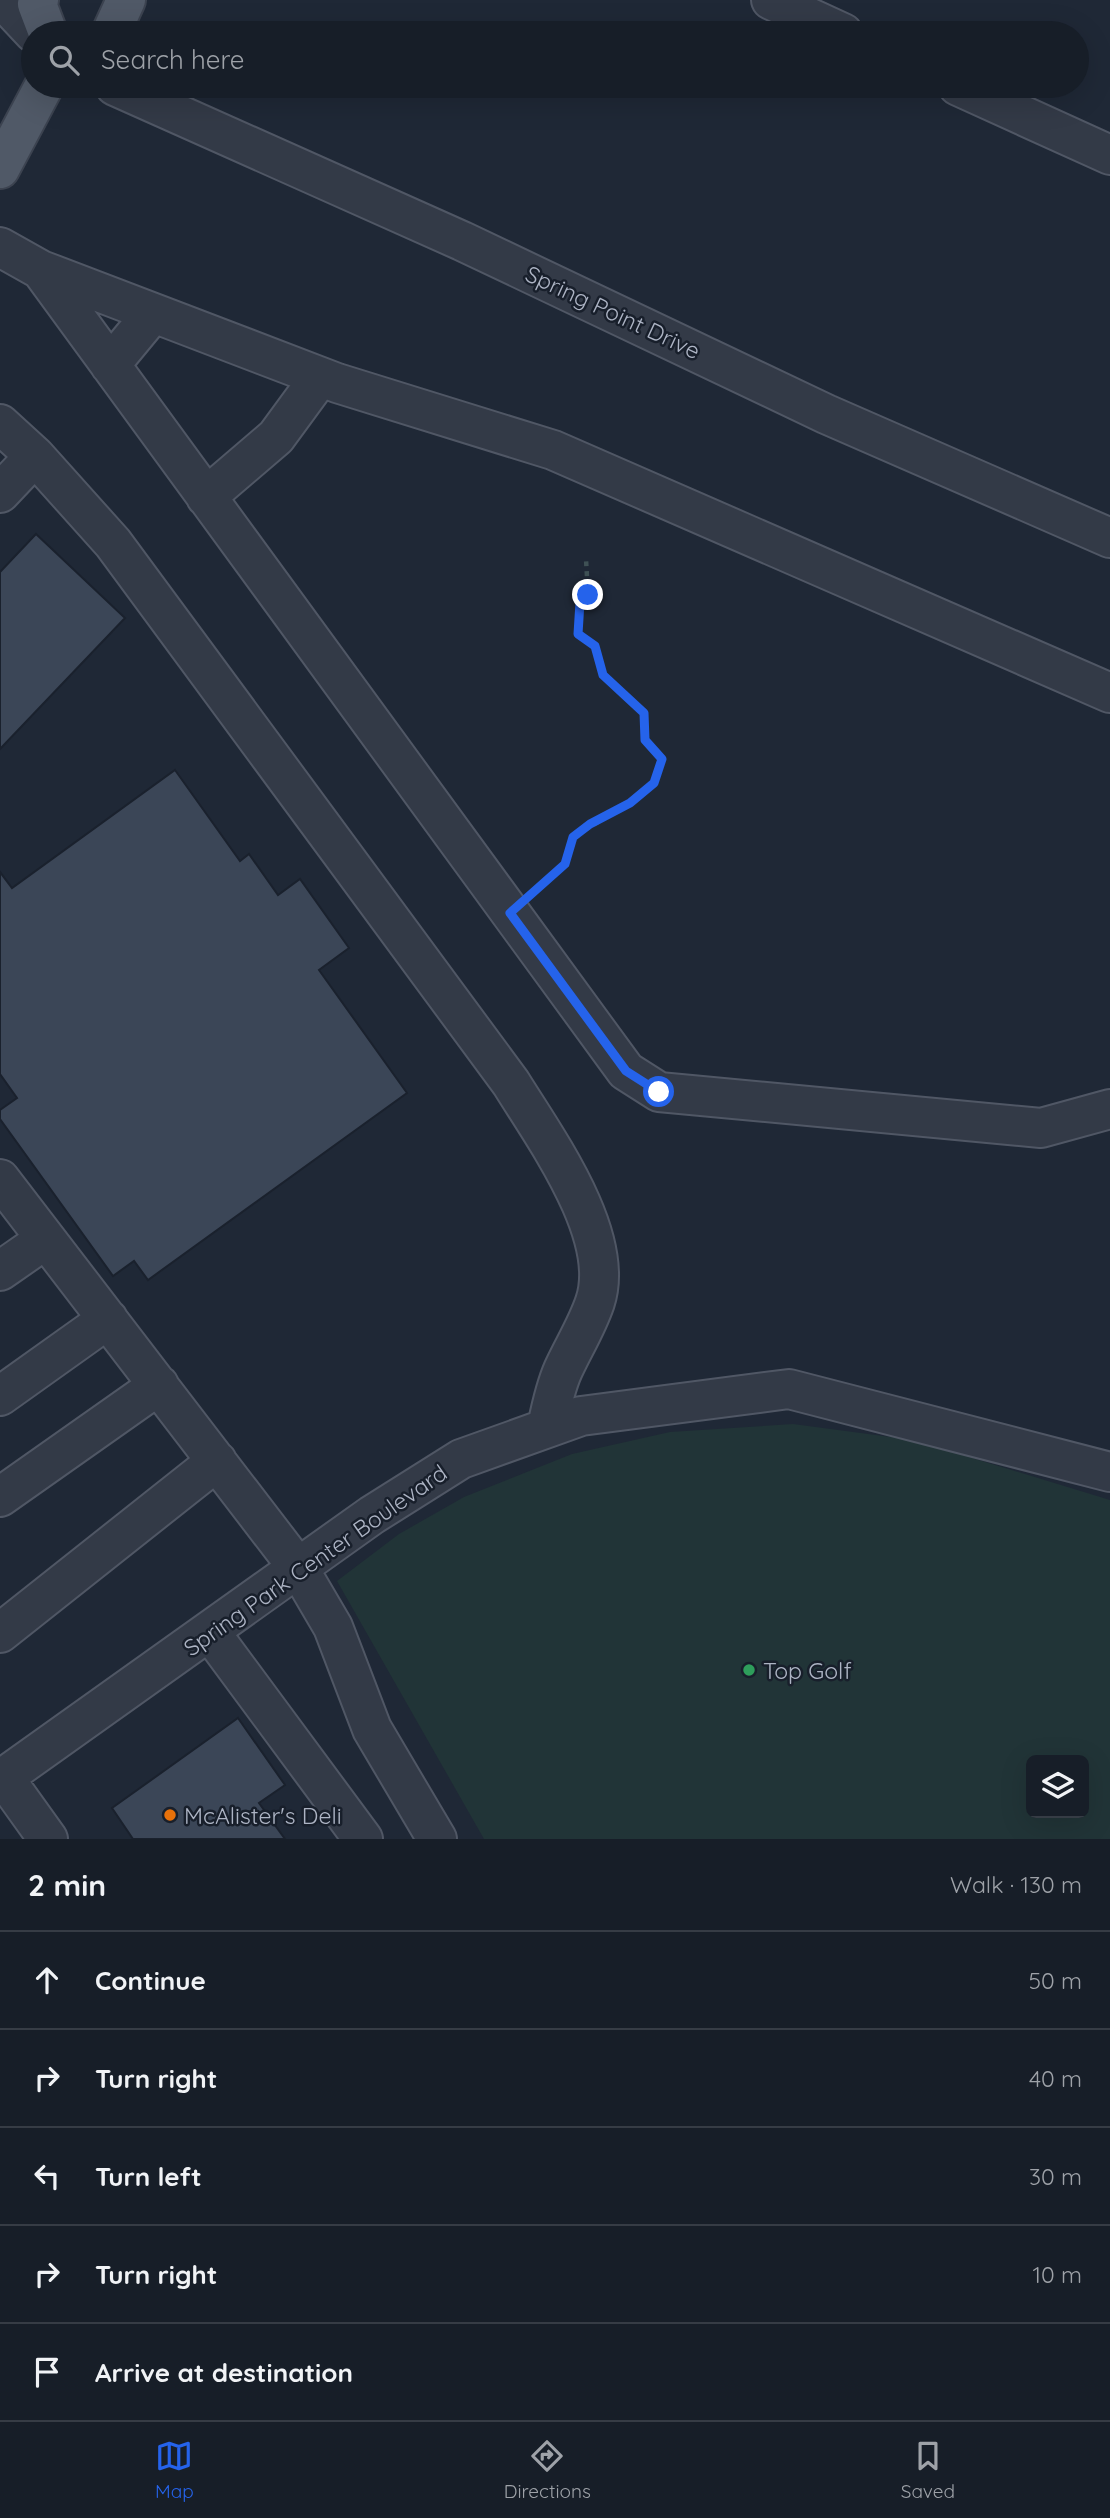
<!DOCTYPE html>
<meta charset="utf-8">
<style>
body{margin:0;font-family:Quicksand,sans-serif;background:#202730;color:#f1f3f6}
.controls{position:absolute;right:21px;bottom:21px;display:grid;overflow:hidden;border-radius:10px;box-shadow:0 7px 28px #0002}
.controls button{width:63px;height:63px;display:grid;place-items:center;padding:0;border:0;border-bottom:2px solid #363c45;background:#171e28;color:#f1f3f6;font:35px sans-serif}
.stop{position:absolute;width:21px;height:21px;margin:-16px;border:5px solid #2563eb;border-radius:50%;background:#fff}
.stop.end{background:#2563eb;border-color:#fff;box-shadow:0 2px 7px #0008}
.list{margin:0;padding:0;list-style:none}
h2{display:flex;justify-content:space-between;align-items:center;height:91px;margin:0;padding:0 28px;font-size:30px}
h2 small{font-size:23px;font-weight:400;color:#9ea2a8}
.list li{display:grid;grid-template-columns:46px 1fr auto;gap:21px;align-items:center;box-sizing:border-box;height:98px;padding:0 28px;border-top:2px solid #363c45}
.list b{display:block;font-size:26px;white-space:nowrap}
.list em{font-size:23px;font-style:normal;color:#9ea2a8}
.icon{flex:none;width:38px;height:38px;fill:none;stroke:currentColor;stroke-width:2;stroke-linecap:round;stroke-linejoin:round}
.map{position:relative;flex:none;width:1110px;height:1839px;overflow:hidden}
.search{position:absolute;background:#171e28;box-shadow:0 7px 28px #0002;left:21px;right:21px;top:21px;height:77px;display:flex;align-items:center;gap:18px;box-sizing:border-box;padding:0 24px;border-radius:38px;color:#9ea2a8;font-size:26px}
.sheet{height:581px;background:#171e28}
nav{display:flex;justify-content:space-around;align-items:center;box-sizing:border-box;height:98px;border-top:2px solid #363c45;background:#171e28;font-size:19px;color:#9ea2a8}
nav a{display:grid;justify-items:center;gap:4px}
nav .on{color:#2563eb}
.map>svg:first-child{display:block}
.green{fill:#213437;fill-rule:evenodd}
.building{fill:#3b4657;stroke:#1a212d;stroke-width:2}
.lines{fill:none;stroke-linecap:round;stroke-linejoin:round}
.minor-casing{stroke:#505765;stroke-width:42}
.major-casing{stroke:#3c4350;stroke-width:42}
.path{stroke:#3f5155;stroke-width:4.5;stroke-dasharray:5 5;stroke-linecap:butt}
.minor{stroke:#333a47;stroke-width:38}
.major{stroke:#505967;stroke-width:38}
.route{stroke:#2563eb;stroke-width:9}
.leisure-dot{fill:#2e9e5b;stroke:#181f2b;stroke-width:2.5}
.food-dot{fill:#e8710a;stroke:#181f2b;stroke-width:2.5}
.labels{text-anchor:middle;dominant-baseline:central;stroke-width:5;stroke-linejoin:round;paint-order:stroke}
.street-label{font-size:23px;fill:#adb4c4;stroke:#181f2b}
.poi-label{font-size:23px;fill:#adb4c4;stroke:#181f2b;text-anchor:start}
</style>
<div class="map">
<svg width="1110" height="1839" viewBox="0 0 1110 1839">
<rect width="100%" height="100%" fill="#1f2836"/>
<path class="green" d="M 793,1424 L 913,1440 L 1110,1500 L 1110,1839 L 484,1839 L 337,1581 L 399,1534 L 464,1497 L 572,1454 L 670,1432 ZM 1031,1760 L 1084,1760 L 1084,1813 L 1031,1813 Z"/>
<path class="building" d="M 36,534 L 125,618 L 0,749 L 0,572 Z
M 175,770 L 240,861 L 249,854 L 278,895 L 300,879 L 349,948 L 319,970 L 407,1093 L 148,1280 L 134,1261 L 113,1276 L 0,1119 L 0,1110 L 17,1098 L 0,1074 L 0,872 L 12,888 Z
M 238,1718 L 285,1785 L 259,1803 L 285,1839 L 133,1839 L 112,1808 Z"/>
<g class="lines">
<defs>
<path id="minor" d="M 3,0 L 34,33
M 771,0 L 843,33
M 115,86 L 462,241 L 826,414 L 1110,538
M 958,86 L 1110,155
M 0,247 L 41,270 L 337,383 L 553,450 L 1110,693
M 41,270 L 626,1071 L 659,1092 L 1041,1128 L 1110,1109
M 110,365 L 153,313
M 0,424 L 35,456 L 0,493
M 35,456 L 113,543 L 511,1083 C 545,1138 617,1236 595,1302 C 587,1326 573,1348 563,1370 C 555,1388 551,1408 547,1427
M 206,497 L 276,437 L 320,377
M 0,1179 L 299,1569 L 333,1627 L 372,1729 L 437,1839
M 0,1271 L 46,1239
M 0,1396 L 108,1319
M 0,1497 L 159,1385
M 210,1632 L 363,1839
M 0,1633 L 217,1461
M 5,1779 L 48,1839
M 0,1780 L 372,1515 L 461,1459 L 581,1416 L 789,1389 L 1110,1472"/>
<path id="major" d="M 39,0 L 37,4 L 48,33
M 111,33 L 126,0
M 0,169 L 44,86"/>
</defs>
<use href="#minor" class="minor-casing"/>
<use href="#major" class="major-casing"/>
<path class="path" d="M 536,888 L 565,864 L 573,837 L 630,803 L 654,783 L 662,759 L 645,740 L 644,713 L 602,675 L 595,646 L 578,634 L 580,602 L 588,595 L 586,559"/>
<use href="#minor" class="minor"/>
<use href="#major" class="major"/>
</g>
<g class="lines">
<path class="route" d="M 588,595 L 580,602 L 578,634 L 595,646 L 603,675 L 644,713 L 645,740 L 662,759 L 654,783 L 630,803 L 590,824 L 573,837 L 565,864 L 510,913 L 626,1071 L 659,1092"/>
</g>
<circle class="leisure-dot" cx="749" cy="1670" r="7"/>
<circle class="food-dot" cx="170" cy="1815" r="7"/>
<g class="labels">
<g class="street-label">
<text transform="translate(613 312) rotate(25)">Spring Point Drive</text>
<text transform="translate(315 1560) rotate(-35)">Spring Park Center Boulevard</text>
</g>
<g class="poi-label">
<text x="763" y="1670">Top Golf</text>
<text x="184" y="1815">McAlister's Deli</text>
</g>
</g>
</svg>
<div class="controls">
<button><svg class="icon" aria-label="layers" viewBox="0 0 24 24"><path d="M12 4l9 5-9 5-9-5zM3 14l9 5 9-5"/></svg></button>
</div>
<div class="stop" style="left:659px;top:1092px"></div>
<div class="stop end" style="left:588px;top:595px"></div>
<div class="search"><svg class="icon" aria-label="search" viewBox="0 0 24 24"><circle cx="10" cy="10" r="6"/><path d="M15 15l6 6"/></svg>Search here</div>
</div>
<section class="sheet">
<h2>2 min<small>Walk · 130 m</small></h2>
<ul class="list">
<li><svg class="icon" aria-label="ahead" viewBox="0 0 24 24"><path d="M12 20V5M6 11l6-6 6 6"/></svg><div><b>Continue</b></div><em>50 m</em></li>
<li><svg class="icon" aria-label="right" viewBox="0 0 24 24"><path d="M7 20v-9h11M14 6l5 5-5 5"/></svg><div><b>Turn right</b></div><em>40 m</em></li>
<li><svg class="icon" aria-label="left" viewBox="0 0 24 24"><path d="M17 20v-9H6M10 6l-5 5 5 5"/></svg><div><b>Turn left</b></div><em>30 m</em></li>
<li><svg class="icon" aria-label="right" viewBox="0 0 24 24"><path d="M7 20v-9h11M14 6l5 5-5 5"/></svg><div><b>Turn right</b></div><em>10 m</em></li>
<li><svg class="icon" aria-label="arrive" viewBox="0 0 24 24"><path d="M6 21V4h12l-3 4 3 4H6"/></svg><div><b>Arrive at destination</b></div></li>
</ul>
</section>
<nav>
<a class="on"><svg class="icon" aria-label="map" viewBox="0 0 24 24"><path d="M3 6l6-2 6 2 6-2v14l-6 2-6-2-6 2zM9 4v14M15 6v14"/></svg>Map</a>
<a><svg class="icon" aria-label="directions" viewBox="0 0 24 24"><path d="M12 3l9 9-9 9-9-9zM9 14v-3h6M13 9l2 2-2 2"/></svg>Directions</a>
<a><svg class="icon" aria-label="saved" viewBox="0 0 24 24"><path d="M7 4h10v16l-5-4-5 4z"/></svg>Saved</a>
</nav>
